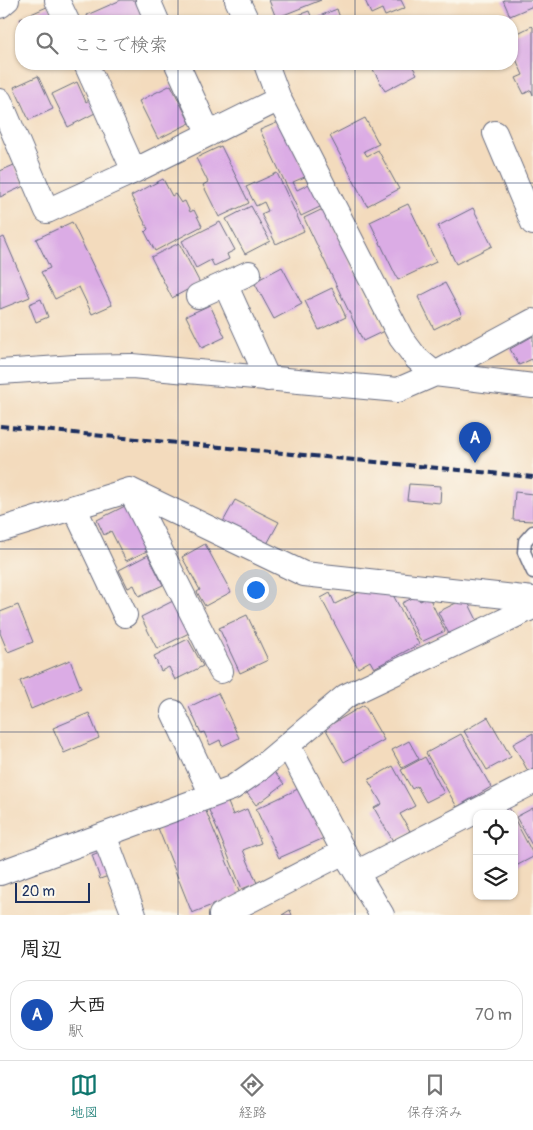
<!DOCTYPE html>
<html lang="ja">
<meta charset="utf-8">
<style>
body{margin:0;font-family:Pangolin,"Klee One",sans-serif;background:#f6f6f6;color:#222}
.controls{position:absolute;right:15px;bottom:15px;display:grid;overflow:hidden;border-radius:10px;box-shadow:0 1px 4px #0004}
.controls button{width:45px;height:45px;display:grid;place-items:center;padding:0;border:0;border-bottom:1px solid #e0e0e0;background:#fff;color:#222;font:25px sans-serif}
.scale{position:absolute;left:15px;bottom:12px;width:75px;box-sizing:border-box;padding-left:5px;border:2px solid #1b2f5e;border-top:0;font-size:14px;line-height:18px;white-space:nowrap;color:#1b2f5e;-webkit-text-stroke:4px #fbf7ec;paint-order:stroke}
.you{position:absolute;left:255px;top:589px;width:18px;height:18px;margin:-12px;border:4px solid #fff;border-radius:50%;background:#1a73e8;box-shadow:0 0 0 8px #1a73e833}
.badge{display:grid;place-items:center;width:32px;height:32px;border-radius:50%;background:#0f766e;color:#fff;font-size:16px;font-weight:700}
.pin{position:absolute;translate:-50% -41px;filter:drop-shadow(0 1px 2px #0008)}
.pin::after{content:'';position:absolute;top:26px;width:18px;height:15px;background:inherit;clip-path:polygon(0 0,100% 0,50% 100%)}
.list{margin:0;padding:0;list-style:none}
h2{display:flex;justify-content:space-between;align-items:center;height:65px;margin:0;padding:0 20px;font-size:21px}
h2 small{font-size:16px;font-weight:400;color:#767676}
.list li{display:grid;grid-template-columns:32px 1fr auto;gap:15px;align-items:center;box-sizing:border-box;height:70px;margin:0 10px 10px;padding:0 10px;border:1px solid #e0e0e0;border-radius:20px}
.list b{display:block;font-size:19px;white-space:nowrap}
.list p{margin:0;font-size:16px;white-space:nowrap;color:#767676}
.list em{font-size:16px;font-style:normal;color:#767676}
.icon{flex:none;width:28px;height:28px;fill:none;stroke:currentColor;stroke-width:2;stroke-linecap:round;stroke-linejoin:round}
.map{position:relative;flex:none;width:533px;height:915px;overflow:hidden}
.search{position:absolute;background:#fff;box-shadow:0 1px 4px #0004;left:15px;right:15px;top:15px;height:55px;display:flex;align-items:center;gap:12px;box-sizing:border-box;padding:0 18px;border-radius:20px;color:#767676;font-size:19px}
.sheet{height:145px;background:#fff}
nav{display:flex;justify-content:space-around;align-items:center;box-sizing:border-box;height:70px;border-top:1px solid #e0e0e0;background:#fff;font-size:14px;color:#767676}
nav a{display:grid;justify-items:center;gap:2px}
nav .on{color:#0f766e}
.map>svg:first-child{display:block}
.building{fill:#dbace5}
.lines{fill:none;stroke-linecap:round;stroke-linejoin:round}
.lane-casing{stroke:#676b7f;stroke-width:15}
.street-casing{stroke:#676b7f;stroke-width:26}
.lane{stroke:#fff;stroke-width:12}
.street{stroke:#fff;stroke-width:24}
.rail{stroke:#1b2f5e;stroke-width:4;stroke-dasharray:8 4;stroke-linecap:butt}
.grid{fill:none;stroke:#1b2f5e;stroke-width:1;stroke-opacity:0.55}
</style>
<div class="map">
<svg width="533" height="915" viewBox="0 0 533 915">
<rect width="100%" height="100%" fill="#fbf7ec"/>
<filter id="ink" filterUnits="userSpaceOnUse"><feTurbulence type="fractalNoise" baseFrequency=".02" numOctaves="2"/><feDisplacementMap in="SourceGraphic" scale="10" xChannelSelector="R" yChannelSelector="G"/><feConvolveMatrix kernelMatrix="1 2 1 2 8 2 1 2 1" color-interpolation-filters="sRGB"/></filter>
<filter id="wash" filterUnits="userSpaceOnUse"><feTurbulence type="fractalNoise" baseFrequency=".0096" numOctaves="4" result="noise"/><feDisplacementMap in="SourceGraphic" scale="20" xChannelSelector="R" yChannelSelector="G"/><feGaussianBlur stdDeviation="1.12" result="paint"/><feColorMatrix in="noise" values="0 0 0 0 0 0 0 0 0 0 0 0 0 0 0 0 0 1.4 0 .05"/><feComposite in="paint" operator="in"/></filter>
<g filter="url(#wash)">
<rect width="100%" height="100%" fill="#f3dbbd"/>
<g id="blocks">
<path class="building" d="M 121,0 L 135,0 L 144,21 L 89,21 L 87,15 Z
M 269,0 L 321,0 L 276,18 Z
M 365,0 L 401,0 L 405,8 L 385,16 L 382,9 L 371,14 Z
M 503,0 L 533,0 L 533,6 L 510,16 Z
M 49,6 L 56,21 L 21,21 L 20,19 Z
M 337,9 L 341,21 L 318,21 L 317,17 Z
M 309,11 L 313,21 L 282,21 Z
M 532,26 L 533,27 L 533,95 L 531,90 L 524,94 L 516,78 L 523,75 L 512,50 L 512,36 Z
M 370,64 L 411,64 L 417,74 L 385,91 Z
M 38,76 L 53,109 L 29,120 L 14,87 Z
M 77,82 L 86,102 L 89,100 L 95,113 L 68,127 L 52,94 Z
M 171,85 L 190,123 L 158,139 L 139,101 Z
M 365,118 L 379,144 L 364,151 L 367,156 L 378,150 L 399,189 L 367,206 L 330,136 Z
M 281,121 L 307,176 L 293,182 L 297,190 L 311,183 L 322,206 L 301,216 L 260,130 Z
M 221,146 L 249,203 L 219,217 L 203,185 L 208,182 L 196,158 Z
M 14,165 L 24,186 L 0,197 L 0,171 Z
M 277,173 L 304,231 L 276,244 L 261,214 L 268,211 L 264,202 L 256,206 L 246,187 Z
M 163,179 L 172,196 L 175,194 L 181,203 L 185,201 L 190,212 L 194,210 L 202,226 L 155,251 L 145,232 L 148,229 L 131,196 Z
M 408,204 L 436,262 L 398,280 L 370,222 Z
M 251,206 L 270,241 L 245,254 L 226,219 Z
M 325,208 L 384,331 L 363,341 L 304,218 Z
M 473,208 L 492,246 L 456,264 L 438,226 Z
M 72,222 L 112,305 L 92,314 L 79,287 L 55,299 L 41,272 L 50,268 L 36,239 Z
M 220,222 L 235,250 L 227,254 L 229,259 L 214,266 L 211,260 L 196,268 L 182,241 Z
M 4,237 L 30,297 L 0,309 L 0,239 Z
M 179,243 L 200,283 L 172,298 L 151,257 Z
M 282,267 L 302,304 L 274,319 L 254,282 Z
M 445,283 L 462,315 L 434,329 L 418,297 Z
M 332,288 L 346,317 L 319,330 L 305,301 Z
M 41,299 L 48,317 L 36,322 L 29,304 Z
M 210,305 L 225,337 L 202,348 L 186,316 Z
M 533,336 L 533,362 L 532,359 L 519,365 L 510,349 Z
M 409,484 L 441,486 L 440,503 L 407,500 Z
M 515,492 L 533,494 L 533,521 L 513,520 Z
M 235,500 L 279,522 L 267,544 L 223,522 Z
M 125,506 L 147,551 L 126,561 L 111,531 L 104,535 L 97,520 Z
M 205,544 L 231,592 L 205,606 L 197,592 L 200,590 L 182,557 Z
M 148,555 L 163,585 L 139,596 L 134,585 L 128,588 L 119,570 Z
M 363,590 L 392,593 L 419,644 L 374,668 L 370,661 L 358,668 L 321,598 L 330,593 L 335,604 Z
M 417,596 L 420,601 L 429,597 L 445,631 L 421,642 L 402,603 Z
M 466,598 L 477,620 L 449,634 L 438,612 Z
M 173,601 L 189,633 L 157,649 L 141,617 Z
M 18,605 L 33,642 L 8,652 L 0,633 L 0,612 Z
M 247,615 L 268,660 L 240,673 L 219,628 Z
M 188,639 L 203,666 L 175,680 L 169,667 L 161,671 L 154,656 Z
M 70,660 L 81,688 L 31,709 L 20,681 Z
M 218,693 L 239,738 L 222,746 L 220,740 L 210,745 L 204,732 L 201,733 L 189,707 Z
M 364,705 L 384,740 L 344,762 L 325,728 Z
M 89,713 L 99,738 L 64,753 L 53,728 Z
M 488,717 L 511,757 L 487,770 L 464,731 Z
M 533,733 L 533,771 L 529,773 L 513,744 Z
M 461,734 L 491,787 L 457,807 L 426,753 Z
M 409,741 L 419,759 L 402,768 L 392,750 Z
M 425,757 L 444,793 L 426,802 L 417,786 L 412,789 L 401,770 Z
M 393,766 L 415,806 L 400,814 L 410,831 L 393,841 L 374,808 L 382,804 L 368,780 Z
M 271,768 L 284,784 L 256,805 L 244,789 Z
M 300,788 L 324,838 L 279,858 L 256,809 Z
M 225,795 L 233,815 L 247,809 L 261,843 L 243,850 L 257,883 L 242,889 L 206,803 Z
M 203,804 L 240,894 L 192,913 L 156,823 Z
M 509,807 L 512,814 L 496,814 Z
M 533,808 L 533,847 L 516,817 Z
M 514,818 L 533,854 L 533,857 L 514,867 Z
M 105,850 L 114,874 L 100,879 L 92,855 Z
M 290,910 L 292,915 L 282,915 Z"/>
</g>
</g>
<g filter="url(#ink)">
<use href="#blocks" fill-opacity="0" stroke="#676b7f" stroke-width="1"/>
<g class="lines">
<defs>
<path id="lane" d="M 533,532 L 525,541 L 524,552 L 533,572"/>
<path id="street" d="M 57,0 L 67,21
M 148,0 L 157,21
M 237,0 L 247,21
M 0,6 L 7,0
M 86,64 L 134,171
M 177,64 L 209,134
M 266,64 L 279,99 L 401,338 L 416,358 L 435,374 L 533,386
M 0,101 L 47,211 L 134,171 L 279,99
M 495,133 L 533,223
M 225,284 L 268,379
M 198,296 L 249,273
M 0,372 L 75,367 L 132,366 L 398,390 L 435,374 L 533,321
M 130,490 L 221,671
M 74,507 L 125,615
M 0,530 L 130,490 L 304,574 L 533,599
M 173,712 L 212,795
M 288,745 L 344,852 L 382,915
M 104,835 L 134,915
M 358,872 L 533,782
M 0,873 L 232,788 L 258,770 L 346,696 L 533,607
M 221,915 L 344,852"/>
</defs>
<use href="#lane" class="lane-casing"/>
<use href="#street" class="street-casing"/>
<use href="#lane" class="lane"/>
<use href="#street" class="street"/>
<path class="rail" d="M 0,426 L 533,477"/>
</g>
</g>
<path class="grid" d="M 178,0 L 178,21M 355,0 L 355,21M 178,64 L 178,915M 355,64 L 355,915M 0,183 L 533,183M 0,366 L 533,366M 0,549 L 533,549M 0,732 L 533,732"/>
</svg>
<div class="controls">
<button><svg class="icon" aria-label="locate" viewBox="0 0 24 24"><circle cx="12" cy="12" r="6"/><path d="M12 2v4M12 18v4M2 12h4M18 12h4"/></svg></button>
<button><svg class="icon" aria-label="layers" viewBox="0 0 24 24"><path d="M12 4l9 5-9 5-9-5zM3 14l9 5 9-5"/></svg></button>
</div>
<div class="scale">20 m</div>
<div class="you"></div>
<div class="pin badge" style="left:475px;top:463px;background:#1a4fb4">A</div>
<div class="search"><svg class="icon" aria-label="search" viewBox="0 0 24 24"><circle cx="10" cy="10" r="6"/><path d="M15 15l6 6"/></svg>ここで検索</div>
</div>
<section class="sheet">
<h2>周辺<small></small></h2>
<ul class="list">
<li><span class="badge" style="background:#1a4fb4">A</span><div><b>大西</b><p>駅</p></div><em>70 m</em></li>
</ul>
</section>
<nav>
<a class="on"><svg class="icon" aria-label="map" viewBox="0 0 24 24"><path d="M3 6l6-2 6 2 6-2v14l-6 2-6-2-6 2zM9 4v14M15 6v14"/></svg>地図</a>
<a><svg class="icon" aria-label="directions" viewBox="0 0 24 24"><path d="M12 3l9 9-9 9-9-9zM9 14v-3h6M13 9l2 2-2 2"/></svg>経路</a>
<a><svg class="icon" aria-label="saved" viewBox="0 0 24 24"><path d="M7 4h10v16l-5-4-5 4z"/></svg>保存済み</a>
</nav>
